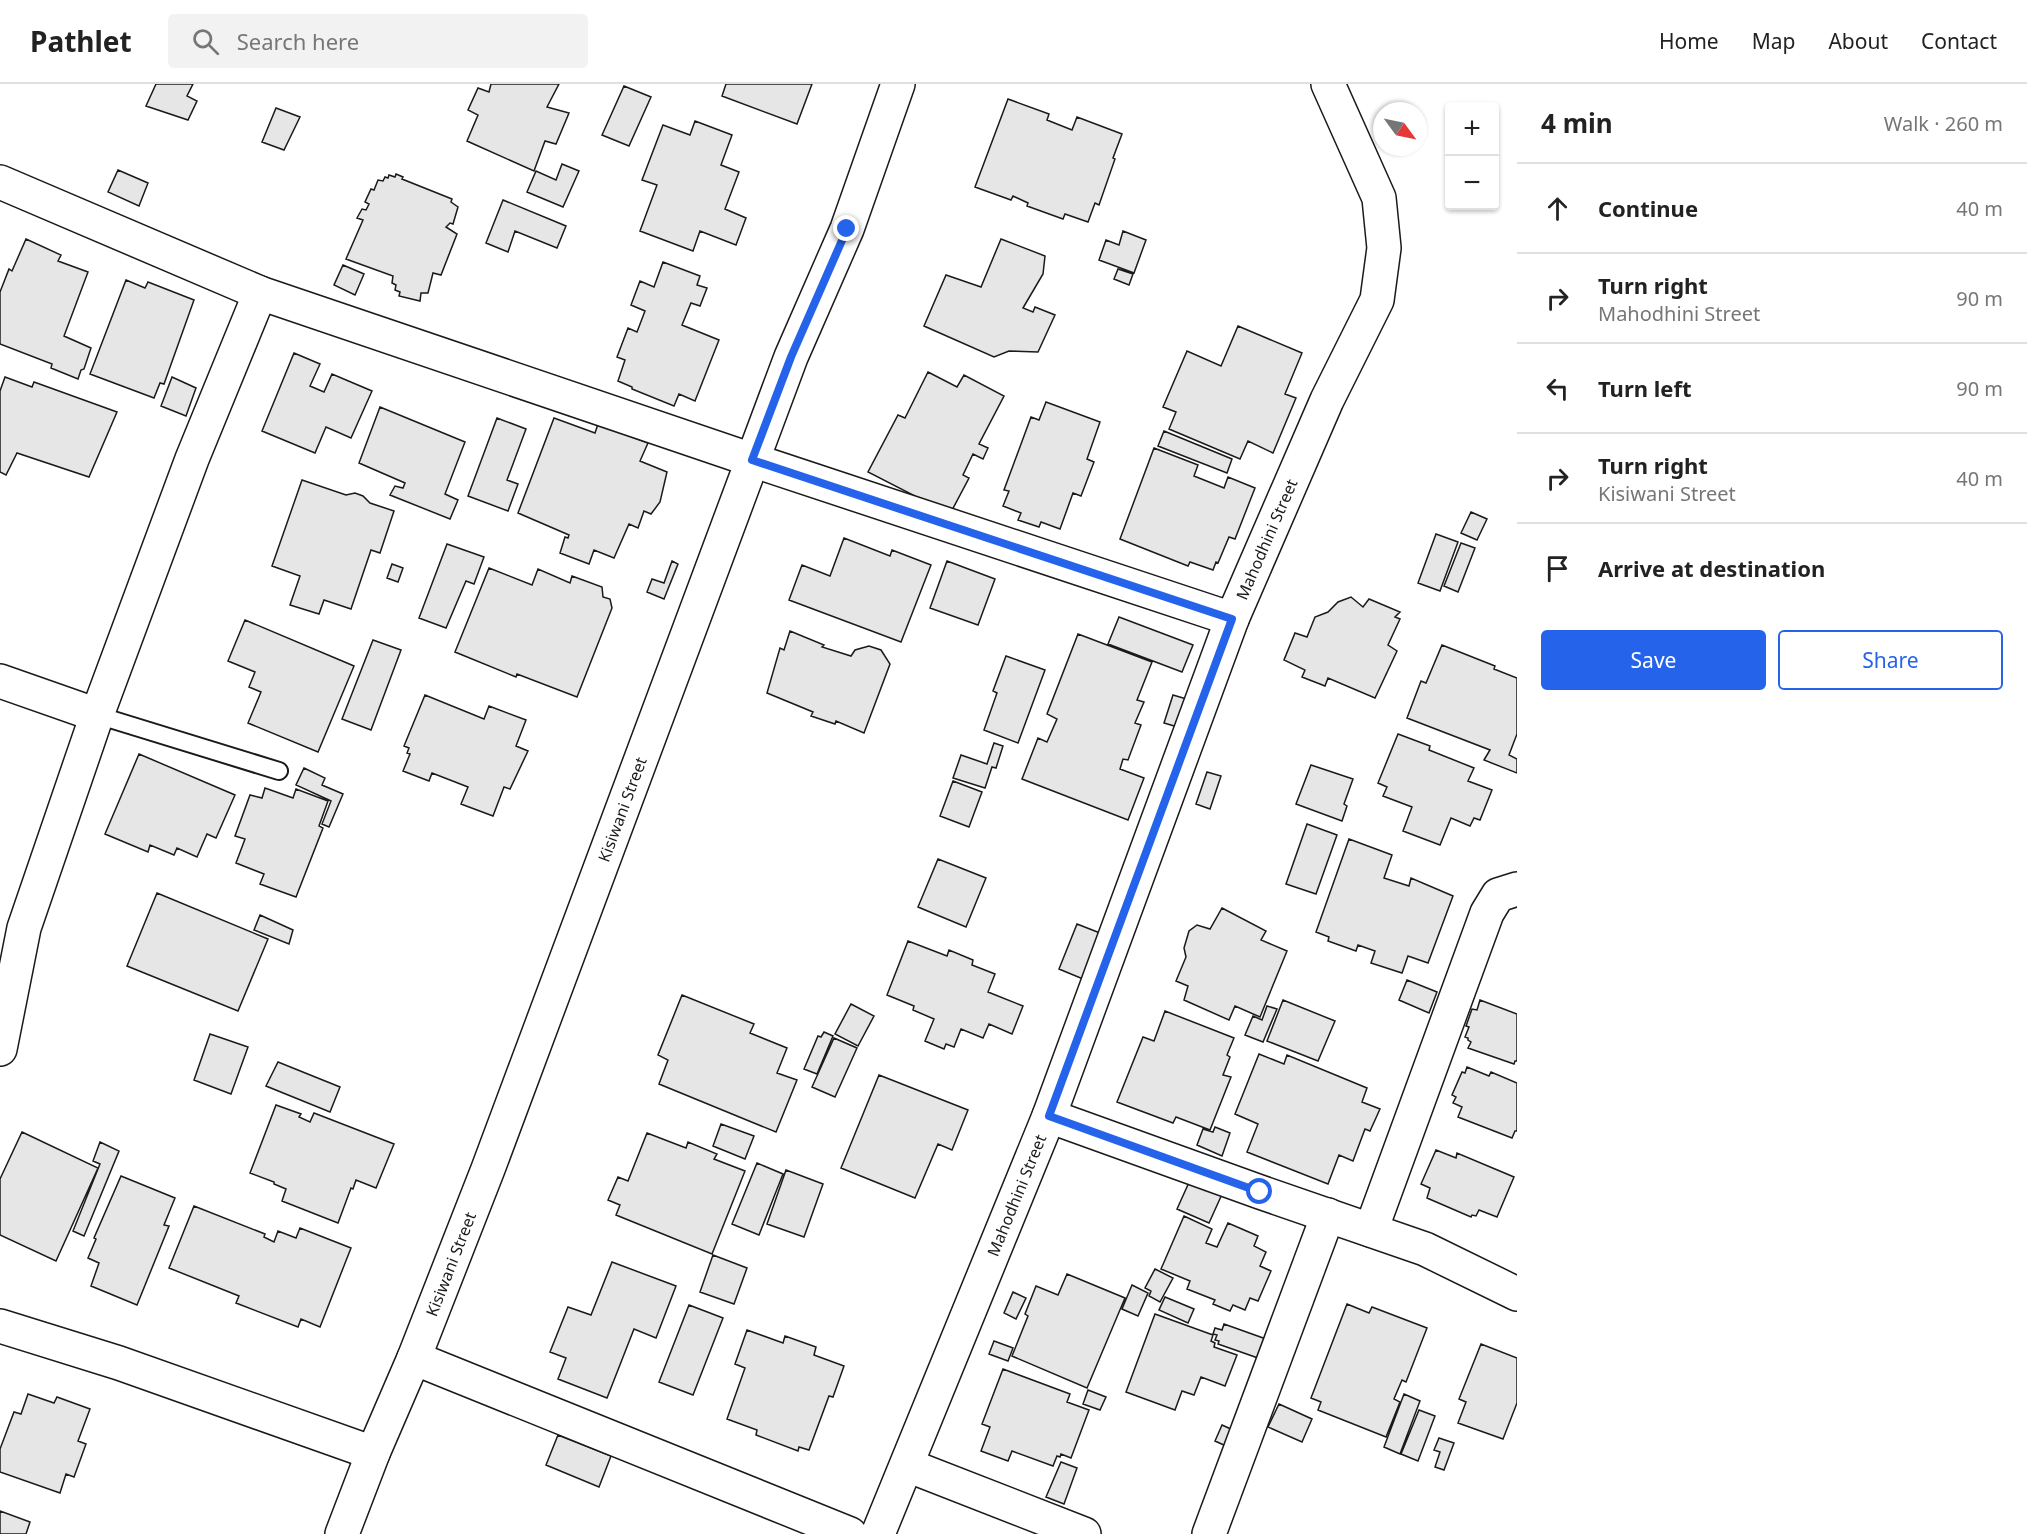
<!DOCTYPE html>
<meta charset="utf-8">
<style>
body{margin:0;font-family:"Noto Sans",sans-serif;background:#f2f2f2;color:#222}
.controls{position:absolute;right:18px;top:18px;display:grid;overflow:hidden;border-radius:6px;box-shadow:0 2px 4px #0004}
.controls button{width:54px;height:54px;display:grid;place-items:center;padding:0;border:0;border-bottom:2px solid #e0e0e0;background:#fff;color:#222;font:30px sans-serif}
.compass{position:absolute;left:1373px;top:18px;width:54px;height:54px;border-radius:50%;background:#fff;box-shadow:0 2px 4px #0004;rotate:123deg}
.stop{position:absolute;width:18px;height:18px;margin:-14px;border:4px solid #2563eb;border-radius:50%;background:#fff}
.stop.end{background:#2563eb;border-color:#fff;box-shadow:0 2px 6px #0008}
.list{margin:0;padding:0;list-style:none}
h2{display:flex;justify-content:space-between;align-items:center;height:78px;margin:0;padding:0 24px;font-size:26px}
h2 small{font-size:20px;font-weight:400;color:#767676}
.list li{display:grid;grid-template-columns:39px 1fr auto;gap:18px;align-items:center;box-sizing:border-box;height:90px;padding:0 24px;border-top:2px solid #e0e0e0}
.list b{display:block;font-size:22px;white-space:nowrap}
.list p{margin:0;font-size:20px;white-space:nowrap;color:#767676}
.list em{font-size:20px;font-style:normal;color:#767676}
.actions{display:flex;gap:12px;padding:18px 24px}
.actions a{flex:1;padding:14px 0;border:2px solid #2563eb;border-radius:6px;text-align:center;font-size:21px;color:#2563eb}
.actions .main{background:#2563eb;color:#fff}
.icon{flex:none;width:33px;height:33px;fill:none;stroke:currentColor;stroke-width:2;stroke-linecap:round;stroke-linejoin:round}
.map{position:relative;flex:none;width:1517px;height:1450px;overflow:hidden}
header{display:flex;align-items:center;gap:36px;box-sizing:border-box;height:84px;padding:0 30px;background:#fff;border-bottom:2px solid #e0e0e0}
header strong{font-size:28px}
nav{display:flex;gap:33px;margin-inline-start:auto;font-size:21px}
.search{width:420px;height:54px;background:#f2f2f2;display:flex;align-items:center;gap:15px;box-sizing:border-box;padding:0 21px;border-radius:6px;color:#767676;font-size:22px}
main{display:flex}
aside{flex:1;background:#fff}
.map>svg:first-child{display:block}
.building{fill:#e6e6e6;stroke:#1a1a1a;stroke-width:1.5}
.lines{fill:none;stroke-linecap:round;stroke-linejoin:round}
.lane-casing{stroke:#1a1a1a;stroke-width:20}
.street-casing{stroke:#1a1a1a;stroke-width:36}
.lane{stroke:#fff;stroke-width:16}
.street{stroke:#fff;stroke-width:33}
.route{stroke:#2563eb;stroke-width:8}
.labels{text-anchor:middle;dominant-baseline:central;stroke-width:4.5;stroke-linejoin:round;paint-order:stroke}
.street-label{font-size:16px;fill:#1a1a1a;stroke:#fff}
</style>
<header>
<strong>Pathlet</strong>
<div class="search"><svg class="icon" aria-label="search" viewBox="0 0 24 24"><circle cx="10" cy="10" r="6"/><path d="M15 15l6 6"/></svg>Search here</div>
<nav><a>Home</a><a>Map</a><a>About</a><a>Contact</a></nav>
</header>
<main>
<div class="map">
<svg width="1517" height="1450" viewBox="0 0 1517 1450">
<rect width="100%" height="100%" fill="#fff"/>
<path class="building" d="M 156,0 L 193,0 L 187,12 L 197,17 L 188,36 L 146,22 Z
M 491,0 L 559,0 L 547,23 L 569,29 L 556,60 L 545,57 L 534,87 L 467,57 L 478,31 L 468,26 L 478,4 L 489,8 Z
M 726,0 L 812,0 L 797,40 L 722,12 Z
M 624,2 L 651,13 L 629,62 L 602,51 Z
M 1008,15 L 1049,30 L 1047,36 L 1072,46 L 1077,33 L 1122,50 L 1113,74 L 1115,75 L 1099,121 L 1095,119 L 1088,138 L 1065,130 L 1063,135 L 1027,122 L 1028,119 L 1013,112 L 1011,116 L 975,103 Z
M 276,24 L 300,33 L 284,66 L 262,58 Z
M 695,37 L 732,51 L 721,81 L 739,88 L 725,125 L 746,134 L 736,161 L 700,147 L 693,167 L 640,147 L 657,101 L 642,96 L 663,41 L 690,51 Z
M 562,80 L 579,87 L 563,123 L 527,108 L 536,87 L 556,96 Z
M 118,86 L 148,99 L 139,122 L 108,108 Z
M 396,90 L 403,93 L 402,95 L 452,115 L 451,118 L 458,123 L 453,140 L 450,139 L 446,143 L 457,150 L 441,191 L 433,189 L 428,209 L 421,209 L 420,217 L 399,212 L 400,208 L 395,206 L 396,201 L 392,199 L 393,192 L 346,175 L 363,136 L 357,134 L 362,125 L 366,126 L 369,120 L 365,118 L 371,105 L 374,106 L 378,96 L 383,97 L 385,93 L 388,94 L 389,91 L 395,93 Z
M 503,116 L 566,142 L 557,164 L 515,147 L 508,168 L 486,159 Z
M 1123,147 L 1146,156 L 1134,189 L 1099,176 L 1106,156 L 1119,161 Z
M 26,155 L 61,171 L 58,177 L 88,188 L 64,252 L 91,264 L 84,285 L 81,286 L 78,295 L 51,284 L 52,280 L 0,260 L 0,208 L 9,185 L 12,187 Z
M 1001,155 L 1045,172 L 1043,190 L 1023,224 L 1033,228 L 1035,223 L 1055,231 L 1038,268 L 1009,267 L 994,273 L 924,242 L 946,191 L 981,203 Z
M 663,178 L 700,192 L 697,201 L 707,204 L 700,222 L 691,219 L 682,241 L 719,256 L 695,317 L 679,310 L 674,322 L 632,305 L 632,303 L 618,297 L 625,276 L 617,273 L 628,244 L 637,248 L 645,227 L 631,221 L 640,197 L 654,203 Z
M 343,181 L 364,190 L 355,211 L 334,201 Z
M 1118,185 L 1133,190 L 1129,201 L 1114,195 Z
M 126,196 L 145,204 L 148,198 L 194,216 L 164,300 L 160,299 L 154,314 L 90,290 Z
M 1238,242 L 1302,269 L 1285,310 L 1296,314 L 1273,369 L 1248,357 L 1240,375 L 1169,345 L 1176,328 L 1163,323 L 1187,267 L 1221,282 Z
M 294,269 L 320,280 L 310,302 L 324,308 L 332,290 L 372,307 L 351,354 L 326,343 L 315,369 L 262,347 Z
M 928,288 L 957,303 L 964,291 L 1004,312 L 979,360 L 988,364 L 983,375 L 973,370 L 963,391 L 969,394 L 950,430 L 868,388 L 898,331 L 905,334 Z
M 5,293 L 32,303 L 34,298 L 117,328 L 89,393 L 17,369 L 6,391 L 0,388 L 0,307 Z
M 172,293 L 196,304 L 186,332 L 161,322 Z
M 1046,318 L 1100,338 L 1087,375 L 1094,378 L 1081,412 L 1073,409 L 1060,445 L 1041,438 L 1039,443 L 1018,436 L 1021,429 L 1003,422 L 1009,407 L 1004,406 L 1031,333 L 1039,336 Z
M 380,323 L 465,358 L 445,410 L 458,416 L 450,435 L 390,411 L 395,402 L 403,404 L 405,399 L 359,379 Z
M 497,334 L 526,345 L 507,396 L 518,400 L 508,427 L 468,412 Z
M 554,334 L 595,349 L 598,340 L 648,359 L 640,377 L 667,388 L 660,418 L 651,430 L 644,427 L 638,444 L 629,440 L 614,474 L 594,466 L 589,480 L 560,469 L 565,453 L 568,454 L 569,451 L 518,429 Z
M 1164,347 L 1232,375 L 1227,389 L 1158,362 Z
M 1154,364 L 1198,381 L 1194,392 L 1224,404 L 1228,393 L 1255,404 L 1235,455 L 1229,453 L 1218,479 L 1216,478 L 1213,486 L 1190,478 L 1188,482 L 1120,455 Z
M 302,396 L 346,411 L 355,409 L 363,412 L 370,419 L 394,427 L 380,469 L 371,466 L 351,525 L 324,516 L 319,530 L 290,521 L 300,492 L 272,482 Z
M 1471,428 L 1487,435 L 1477,456 L 1461,449 Z
M 1436,450 L 1458,458 L 1440,507 L 1418,499 Z
M 844,454 L 890,472 L 892,466 L 931,481 L 901,558 L 789,516 L 802,481 L 830,492 Z
M 1461,459 L 1475,464 L 1458,508 L 1444,502 Z
M 447,460 L 484,473 L 474,500 L 466,497 L 446,544 L 419,534 Z
M 672,477 L 678,480 L 664,515 L 647,508 L 652,495 L 664,499 Z
M 947,477 L 995,495 L 978,541 L 930,524 Z
M 392,480 L 403,484 L 398,498 L 387,494 Z
M 489,484 L 532,501 L 538,485 L 570,499 L 572,492 L 602,503 L 603,513 L 610,515 L 612,524 L 577,613 L 517,590 L 516,593 L 455,568 Z
M 1351,513 L 1363,523 L 1369,515 L 1400,528 L 1395,533 L 1400,535 L 1388,561 L 1397,567 L 1375,614 L 1328,594 L 1325,602 L 1302,593 L 1305,586 L 1284,576 L 1295,549 L 1307,553 L 1315,533 L 1328,528 L 1338,518 Z
M 1119,533 L 1193,561 L 1182,588 L 1108,560 Z
M 245,536 L 354,582 L 318,668 L 248,639 L 261,608 L 249,603 L 255,588 L 228,577 Z
M 790,547 L 824,561 L 822,563 L 851,572 L 855,566 L 869,562 L 881,566 L 890,580 L 864,649 L 836,637 L 835,640 L 811,632 L 813,628 L 767,609 L 780,564 L 784,566 Z
M 1078,550 L 1152,578 L 1137,616 L 1144,618 L 1135,639 L 1141,641 L 1128,676 L 1123,675 L 1120,685 L 1144,694 L 1128,736 L 1022,695 L 1038,654 L 1047,658 L 1057,635 L 1047,630 Z
M 373,556 L 401,566 L 371,646 L 342,635 Z
M 1442,561 L 1495,582 L 1494,585 L 1517,594 L 1517,650 L 1509,671 L 1517,675 L 1517,689 L 1484,676 L 1490,666 L 1407,634 L 1421,597 L 1426,599 Z
M 1006,572 L 1045,586 L 1018,659 L 984,646 L 997,609 L 993,607 Z
M 425,611 L 484,635 L 489,622 L 526,636 L 516,662 L 528,667 L 510,705 L 504,703 L 493,732 L 461,720 L 468,703 L 432,689 L 429,697 L 403,687 L 410,670 L 407,669 L 409,664 L 404,662 Z
M 1173,611 L 1190,616 L 1181,644 L 1164,639 Z
M 1398,650 L 1430,662 L 1429,666 L 1474,684 L 1468,697 L 1492,706 L 1480,736 L 1474,734 L 1470,742 L 1451,734 L 1440,761 L 1403,747 L 1412,723 L 1383,712 L 1387,703 L 1378,699 Z
M 994,659 L 1003,662 L 996,684 L 992,683 L 985,704 L 953,694 L 961,671 L 987,680 Z
M 139,670 L 235,711 L 216,754 L 207,750 L 197,773 L 177,764 L 174,771 L 150,761 L 148,768 L 105,750 Z
M 1311,681 L 1353,695 L 1344,720 L 1347,722 L 1342,737 L 1296,720 Z
M 304,684 L 325,694 L 322,701 L 343,710 L 329,743 L 322,740 L 331,717 L 296,701 Z
M 1207,688 L 1221,692 L 1210,725 L 1196,720 Z
M 953,697 L 982,708 L 969,743 L 940,732 Z
M 265,704 L 293,714 L 296,705 L 328,717 L 319,742 L 323,744 L 296,813 L 260,800 L 264,790 L 236,779 L 245,755 L 235,752 L 250,711 L 262,714 Z
M 1307,740 L 1337,751 L 1316,810 L 1286,800 Z
M 1349,755 L 1392,771 L 1384,794 L 1409,802 L 1411,794 L 1453,812 L 1428,879 L 1408,872 L 1402,889 L 1371,879 L 1375,867 L 1358,861 L 1356,867 L 1328,857 L 1329,853 L 1316,848 Z
M 938,775 L 986,794 L 966,843 L 918,823 Z
M 157,809 L 268,855 L 238,927 L 127,882 Z
M 1222,824 L 1266,847 L 1261,856 L 1287,867 L 1260,933 L 1235,922 L 1229,936 L 1184,916 L 1188,902 L 1176,897 L 1186,873 L 1184,864 L 1189,847 L 1197,841 L 1210,845 Z
M 260,831 L 293,846 L 289,860 L 254,846 Z
M 1077,840 L 1100,849 L 1083,895 L 1059,885 Z
M 908,857 L 947,872 L 949,866 L 973,876 L 972,881 L 995,890 L 988,908 L 1023,922 L 1012,950 L 989,940 L 983,954 L 961,945 L 954,963 L 946,960 L 944,965 L 925,957 L 934,935 L 913,926 L 914,922 L 887,911 Z
M 1407,896 L 1437,908 L 1429,929 L 1399,916 Z
M 682,911 L 754,940 L 750,949 L 787,964 L 777,989 L 797,996 L 776,1048 L 659,1000 L 668,976 L 658,971 Z
M 1283,916 L 1335,937 L 1318,977 L 1267,957 Z
M 1480,916 L 1517,930 L 1517,977 L 1515,977 L 1514,980 L 1468,964 L 1471,958 L 1468,956 L 1468,954 L 1465,953 L 1469,943 L 1466,942 L 1472,925 L 1477,926 Z
M 851,920 L 874,932 L 858,962 L 835,950 Z
M 1267,922 L 1277,925 L 1263,958 L 1245,951 L 1253,932 L 1262,936 Z
M 1165,927 L 1234,954 L 1227,971 L 1230,973 L 1223,991 L 1231,993 L 1210,1046 L 1176,1033 L 1173,1039 L 1117,1018 L 1143,953 L 1154,957 Z
M 824,948 L 833,952 L 817,990 L 804,985 L 818,952 L 821,953 Z
M 210,950 L 248,963 L 231,1010 L 194,996 Z
M 834,954 L 857,964 L 835,1013 L 812,1003 Z
M 1259,970 L 1284,980 L 1287,971 L 1367,1004 L 1362,1018 L 1380,1025 L 1370,1047 L 1365,1045 L 1353,1077 L 1339,1071 L 1328,1100 L 1247,1068 L 1258,1040 L 1235,1030 Z
M 278,978 L 340,1003 L 330,1028 L 266,1002 Z
M 1467,983 L 1489,992 L 1491,988 L 1517,999 L 1517,1047 L 1515,1047 L 1512,1054 L 1458,1033 L 1462,1023 L 1453,1019 L 1456,1013 L 1452,1011 L 1462,988 L 1465,989 Z
M 879,991 L 968,1026 L 952,1066 L 938,1060 L 915,1114 L 841,1084 Z
M 276,1021 L 301,1030 L 299,1033 L 310,1038 L 314,1029 L 394,1060 L 376,1104 L 356,1096 L 353,1105 L 351,1104 L 338,1139 L 282,1117 L 286,1105 L 274,1100 L 274,1098 L 250,1089 Z
M 721,1040 L 754,1052 L 745,1075 L 713,1062 Z
M 1215,1043 L 1230,1049 L 1222,1072 L 1197,1061 L 1203,1045 L 1213,1048 Z
M 22,1048 L 98,1084 L 56,1177 L 0,1151 L 0,1095 Z
M 647,1049 L 686,1064 L 688,1058 L 717,1070 L 714,1075 L 745,1087 L 712,1170 L 616,1131 L 620,1121 L 608,1116 L 618,1093 L 628,1097 Z
M 100,1058 L 119,1067 L 84,1152 L 73,1147 L 100,1080 L 93,1077 Z
M 1436,1066 L 1456,1074 L 1457,1069 L 1514,1093 L 1497,1133 L 1479,1126 L 1476,1132 L 1472,1131 L 1471,1133 L 1427,1114 L 1430,1104 L 1421,1100 Z
M 757,1079 L 783,1090 L 759,1151 L 732,1140 Z
M 786,1086 L 823,1100 L 804,1153 L 767,1140 Z
M 121,1092 L 175,1114 L 164,1141 L 169,1142 L 137,1221 L 91,1202 L 99,1179 L 88,1174 L 96,1155 L 94,1154 Z
M 1191,1094 L 1223,1108 L 1209,1139 L 1177,1125 Z
M 194,1122 L 265,1150 L 264,1153 L 274,1158 L 278,1147 L 296,1154 L 300,1144 L 351,1164 L 320,1243 L 301,1235 L 298,1243 L 236,1219 L 239,1212 L 169,1184 Z
M 1184,1132 L 1212,1145 L 1206,1159 L 1217,1163 L 1228,1139 L 1258,1152 L 1254,1162 L 1266,1168 L 1260,1182 L 1271,1187 L 1258,1217 L 1250,1214 L 1245,1226 L 1233,1221 L 1230,1227 L 1213,1220 L 1215,1216 L 1187,1205 L 1190,1197 L 1161,1185 Z
M 713,1171 L 747,1184 L 734,1220 L 700,1208 Z
M 612,1178 L 676,1202 L 656,1254 L 634,1245 L 607,1314 L 558,1295 L 566,1274 L 550,1268 L 568,1223 L 591,1231 Z
M 1155,1185 L 1173,1194 L 1160,1218 L 1149,1212 L 1151,1207 L 1145,1204 Z
M 1067,1190 L 1125,1214 L 1087,1304 L 1012,1272 L 1028,1232 L 1025,1230 L 1036,1202 L 1058,1211 Z
M 1132,1201 L 1148,1209 L 1138,1232 L 1122,1225 Z
M 1013,1208 L 1026,1214 L 1016,1235 L 1004,1229 Z
M 1165,1213 L 1194,1225 L 1188,1239 L 1159,1226 Z
M 1347,1220 L 1369,1229 L 1372,1223 L 1427,1244 L 1406,1298 L 1402,1296 L 1394,1315 L 1400,1318 L 1386,1353 L 1318,1326 L 1321,1318 L 1311,1314 Z
M 689,1221 L 723,1234 L 693,1311 L 659,1298 Z
M 1155,1230 L 1213,1251 L 1211,1257 L 1215,1259 L 1214,1263 L 1237,1271 L 1225,1302 L 1201,1293 L 1194,1311 L 1182,1307 L 1175,1326 L 1126,1308 Z
M 1224,1240 L 1266,1255 L 1258,1274 L 1218,1260 L 1219,1257 L 1215,1256 L 1217,1251 L 1213,1250 L 1215,1244 L 1222,1246 Z
M 747,1246 L 783,1259 L 785,1252 L 816,1263 L 814,1271 L 844,1282 L 833,1313 L 829,1312 L 809,1366 L 799,1363 L 798,1367 L 756,1351 L 757,1346 L 727,1335 L 745,1284 L 735,1280 Z
M 994,1257 L 1013,1264 L 1008,1277 L 989,1270 Z
M 1481,1260 L 1517,1274 L 1517,1319 L 1503,1355 L 1458,1339 L 1466,1318 L 1459,1315 Z
M 1003,1285 L 1070,1310 L 1067,1318 L 1089,1326 L 1071,1374 L 1061,1370 L 1060,1373 L 1057,1372 L 1053,1382 L 1012,1367 L 1008,1377 L 981,1367 L 990,1343 L 982,1340 Z
M 1088,1306 L 1106,1313 L 1100,1326 L 1083,1320 Z
M 28,1310 L 54,1319 L 57,1313 L 90,1325 L 78,1357 L 86,1360 L 74,1393 L 66,1390 L 60,1409 L 0,1388 L 0,1365 L 14,1328 L 21,1330 Z
M 1404,1310 L 1420,1317 L 1400,1370 L 1384,1363 Z
M 1279,1320 L 1312,1335 L 1302,1358 L 1268,1343 Z
M 1419,1326 L 1435,1332 L 1418,1377 L 1401,1370 Z
M 1222,1341 L 1233,1346 L 1226,1362 L 1215,1357 Z
M 558,1351 L 611,1372 L 599,1403 L 546,1381 Z
M 1439,1354 L 1454,1359 L 1444,1386 L 1435,1383 L 1440,1368 L 1434,1366 Z
M 1061,1378 L 1077,1384 L 1064,1420 L 1046,1413 Z
M 0,1427 L 30,1438 L 26,1450 L 0,1450 Z"/>
<g class="lines">
<defs>
<path id="lane" d="M 97,631 L 279,687"/>
<g id="street">
<path d="M 0,98 L 260,209 L 752,376 L 1232,535"/>
<path d="M 0,597 L 97,631"/>
<path d="M 0,965 L 24,844 L 97,631 L 192,375 L 260,209"/>
<path d="M 1049,1032 L 1260,1108 L 1425,1165 L 1517,1210"/>
<path d="M 1371,1146 L 1487,829 L 1498,811 L 1517,805"/>
<path d="M 0,1242 L 119,1279 L 373,1369"/>
<path d="M 414,1274 L 850,1450"/>
<path d="M 907,1381 L 1084,1450"/>
<path id="s1" d="M 342,1450 L 373,1369 L 414,1274 L 488,1085 L 791,273 L 847,145 L 898,0"/>
<path id="s2" d="M 878,1450 L 1049,1032 L 1232,535 L 1327,316 L 1377,216 L 1384,164 L 1379,114 L 1328,0"/>
<path d="M 1209,1450 L 1328,1131"/>
</g>
</defs>
<use href="#lane" class="lane-casing"/>
<use href="#street" class="street-casing"/>
<use href="#lane" class="lane"/>
<use href="#street" class="street"/>
</g>
<g class="lines">
<path class="route" d="M 847,145 L 791,273 L 752,376 L 1232,535 L 1049,1032 L 1260,1108"/>
</g>
<g class="labels">
<g class="street-label">
<text stroke="none"><textPath href="#s2" startOffset="1068">Mahodhini Street</textPath></text>
<text stroke="none"><textPath href="#s1" startOffset="777">Kisiwani Street</textPath></text>
<text stroke="none"><textPath href="#s2" startOffset="366">Mahodhini Street</textPath></text>
<text stroke="none"><textPath href="#s1" startOffset="291">Kisiwani Street</textPath></text>
</g>
</g>
</svg>
<div class="controls">
<button>+</button>
<button>−</button>
</div>
<svg class="compass" viewBox="-18 -18 36 36"><path d="M0-13l5 13h-10z" fill="#e53935"/><path d="M0 13l5-13h-10z" fill="#767676"/></svg>
<div class="stop" style="left:1260px;top:1108px"></div>
<div class="stop end" style="left:847px;top:145px"></div>
</div>
<aside>
<h2>4 min<small>Walk · 260 m</small></h2>
<ul class="list">
<li><svg class="icon" aria-label="ahead" viewBox="0 0 24 24"><path d="M12 20V5M6 11l6-6 6 6"/></svg><div><b>Continue</b></div><em>40 m</em></li>
<li><svg class="icon" aria-label="right" viewBox="0 0 24 24"><path d="M7 20v-9h11M14 6l5 5-5 5"/></svg><div><b>Turn right</b><p>Mahodhini Street</p></div><em>90 m</em></li>
<li><svg class="icon" aria-label="left" viewBox="0 0 24 24"><path d="M17 20v-9H6M10 6l-5 5 5 5"/></svg><div><b>Turn left</b></div><em>90 m</em></li>
<li><svg class="icon" aria-label="right" viewBox="0 0 24 24"><path d="M7 20v-9h11M14 6l5 5-5 5"/></svg><div><b>Turn right</b><p>Kisiwani Street</p></div><em>40 m</em></li>
<li><svg class="icon" aria-label="arrive" viewBox="0 0 24 24"><path d="M6 21V4h12l-3 4 3 4H6"/></svg><div><b>Arrive at destination</b></div></li>
</ul>
<div class="actions"><a class="main">Save</a><a>Share</a></div>
</aside>
</main>
